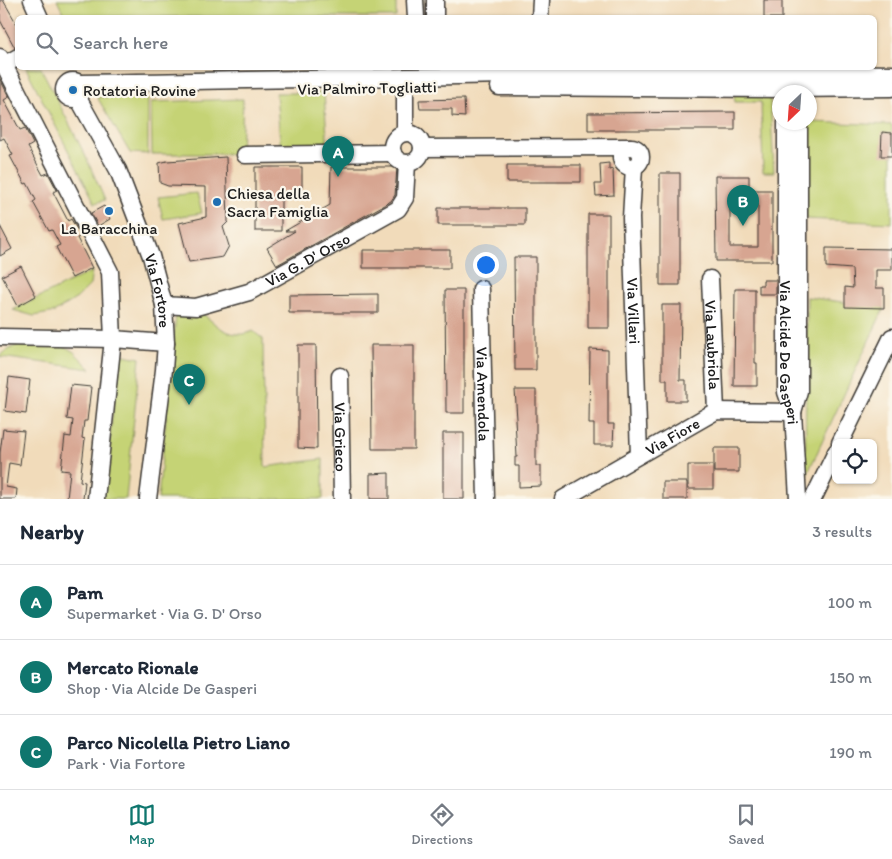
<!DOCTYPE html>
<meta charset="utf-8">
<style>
body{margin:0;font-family:Itim,sans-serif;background:#f2f2f3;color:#1f2937}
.controls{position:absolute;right:15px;bottom:15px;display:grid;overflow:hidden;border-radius:8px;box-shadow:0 1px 4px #0004}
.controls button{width:45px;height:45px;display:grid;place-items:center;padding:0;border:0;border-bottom:1px solid #e0e1e3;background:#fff;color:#1f2937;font:25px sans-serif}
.compass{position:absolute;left:772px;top:85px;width:45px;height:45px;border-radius:50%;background:#fff;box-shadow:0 1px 4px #0004;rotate:205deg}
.you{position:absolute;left:485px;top:264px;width:18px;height:18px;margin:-12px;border:4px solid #fff;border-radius:50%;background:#1a73e8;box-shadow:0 0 0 8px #1a73e833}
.badge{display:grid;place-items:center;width:32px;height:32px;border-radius:50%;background:#0f766e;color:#fff;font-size:16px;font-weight:700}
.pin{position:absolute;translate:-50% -41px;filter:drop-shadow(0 1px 2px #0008)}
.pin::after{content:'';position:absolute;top:26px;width:18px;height:15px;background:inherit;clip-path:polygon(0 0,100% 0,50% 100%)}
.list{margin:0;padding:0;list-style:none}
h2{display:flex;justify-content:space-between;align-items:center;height:65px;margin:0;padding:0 20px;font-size:21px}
h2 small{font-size:16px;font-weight:400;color:#747a83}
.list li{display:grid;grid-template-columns:32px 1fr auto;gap:15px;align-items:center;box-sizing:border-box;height:75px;padding:0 20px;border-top:1px solid #e0e1e3}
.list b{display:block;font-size:19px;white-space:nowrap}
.list p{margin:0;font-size:16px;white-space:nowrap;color:#747a83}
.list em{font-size:16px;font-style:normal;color:#747a83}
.icon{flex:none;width:28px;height:28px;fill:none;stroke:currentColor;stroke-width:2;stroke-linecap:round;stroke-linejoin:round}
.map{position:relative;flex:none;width:892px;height:499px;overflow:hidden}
.search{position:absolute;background:#fff;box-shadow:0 1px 4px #0004;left:15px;right:15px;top:15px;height:55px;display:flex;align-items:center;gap:12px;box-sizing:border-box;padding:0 18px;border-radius:8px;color:#747a83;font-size:19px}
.sheet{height:290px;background:#fff}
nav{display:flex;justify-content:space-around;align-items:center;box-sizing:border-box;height:70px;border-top:1px solid #e0e1e3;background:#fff;font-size:14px;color:#747a83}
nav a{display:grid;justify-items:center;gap:2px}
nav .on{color:#0f766e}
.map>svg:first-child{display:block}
.green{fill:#c5d375;stroke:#707848}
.building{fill:#d7a591;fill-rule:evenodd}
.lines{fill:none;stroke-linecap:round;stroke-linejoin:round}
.minor-casing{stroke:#3c3934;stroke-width:19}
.minor{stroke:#fff;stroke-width:16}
.poi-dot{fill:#1f6fb2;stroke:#fbf7ec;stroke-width:2}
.labels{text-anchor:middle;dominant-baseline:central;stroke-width:4.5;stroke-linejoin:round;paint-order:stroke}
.street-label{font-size:16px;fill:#1c1c1c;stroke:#fbf7ec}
.poi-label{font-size:16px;fill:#1c1c1c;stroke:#fbf7ec;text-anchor:start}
</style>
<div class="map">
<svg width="892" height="499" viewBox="0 0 892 499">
<rect width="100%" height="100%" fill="#fbf7ec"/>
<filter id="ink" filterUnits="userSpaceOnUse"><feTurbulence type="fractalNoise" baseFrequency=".02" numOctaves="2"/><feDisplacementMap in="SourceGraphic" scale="10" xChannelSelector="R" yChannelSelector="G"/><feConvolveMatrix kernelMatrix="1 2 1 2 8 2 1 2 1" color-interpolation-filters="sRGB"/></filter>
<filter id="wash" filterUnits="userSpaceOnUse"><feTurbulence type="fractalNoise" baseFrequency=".0096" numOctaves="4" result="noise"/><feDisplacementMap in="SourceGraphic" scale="20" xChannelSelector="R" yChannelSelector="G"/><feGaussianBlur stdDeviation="1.12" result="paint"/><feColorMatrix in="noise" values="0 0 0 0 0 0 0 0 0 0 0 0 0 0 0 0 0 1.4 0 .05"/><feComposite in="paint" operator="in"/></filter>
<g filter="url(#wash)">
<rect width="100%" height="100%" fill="#f1dbba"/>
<path class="green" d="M 57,0 L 396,0 L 396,17 L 65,17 Z
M 26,68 L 41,68 L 85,155 L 105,200 L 95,203 Z
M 276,93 L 324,93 L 328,152 L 281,153 Z
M 734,94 L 770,95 L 774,172 L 763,172 L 761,102 L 735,102 Z
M 97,97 L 148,98 L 148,154 L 130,153 Z
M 243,99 L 241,154 L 152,154 L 151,102 Z
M 810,122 L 892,125 L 892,223 L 806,219 L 806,123 Z
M 197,193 L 202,213 L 163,219 L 158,197 Z
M 92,271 L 90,285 L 77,298 L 55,312 L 34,316 L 13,310 Z
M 807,297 L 884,308 L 805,479 Z
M 201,312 C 217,326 232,341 253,331 L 263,339 L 265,467 L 323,459 L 323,499 L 158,499 L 176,315 Z
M 23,343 L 64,346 L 74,352 L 91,369 L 0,357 L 0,355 L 13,347 Z
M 119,354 L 140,358 L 126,499 L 103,499 Z"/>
<g id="blocks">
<path class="building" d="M 0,0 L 3,0 L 18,26 L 18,47 L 15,48 L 0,20 Z
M 764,0 L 782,0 L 782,18 L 764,18 Z
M 0,79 L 9,97 L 4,100 L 20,130 L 25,128 L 33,144 L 28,147 L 43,175 L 48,173 L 57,190 L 53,192 L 68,221 L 71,219 L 81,236 L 77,238 L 92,268 L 72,278 L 56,247 L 60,245 L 52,230 L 49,231 L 33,202 L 36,200 L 27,183 L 25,184 L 10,156 L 13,155 L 4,138 L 0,140 Z
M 464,99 L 465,117 L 452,116 L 452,109 L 420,109 L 419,100 Z
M 735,112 L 735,130 L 588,130 L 588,113 Z
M 882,132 L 892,133 L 892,156 L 881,156 Z
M 226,157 L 228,222 L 223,227 L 229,246 L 223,257 L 189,262 L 179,223 L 206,217 L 206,187 L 168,186 L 160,183 L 159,163 L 167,161 Z
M 609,163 L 609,170 L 613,169 L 614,195 L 596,196 L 595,184 L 601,184 L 600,164 Z
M 507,165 L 581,165 L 581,182 L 507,182 Z
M 255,167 L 302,167 L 302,188 L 293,188 L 293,192 L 281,192 L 281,231 L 255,231 Z
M 331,167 L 397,167 L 395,195 L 391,201 L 277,265 L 267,248 L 295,231 L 285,231 L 330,205 Z
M 660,173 L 680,173 L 680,285 L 660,285 Z
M 715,176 L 749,176 L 749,190 L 772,190 L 772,261 L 716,261 ZM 730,204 L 758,204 L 758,247 L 730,247 Z
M 104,206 L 110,219 L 98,226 L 91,213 Z
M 438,208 L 525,208 L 525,225 L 438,225 Z
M 588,214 L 609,214 L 609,328 L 588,328 Z
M 0,226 L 12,249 L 0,256 Z
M 826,248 L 892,249 L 892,270 L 876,270 L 876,288 L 884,288 L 884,308 L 845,307 L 845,287 L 853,288 L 852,269 L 826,267 Z
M 363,250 L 450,250 L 450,268 L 363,268 Z
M 514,257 L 536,257 L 536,370 L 515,370 Z
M 21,266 L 36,296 L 18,306 L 2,276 Z
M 763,280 L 776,280 L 776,294 L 759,294 L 759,285 L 763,285 Z
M 735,289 L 755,289 L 755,363 L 757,363 L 757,386 L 734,386 Z
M 445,290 L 464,290 L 464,413 L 446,413 Z
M 378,294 L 378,313 L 289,313 L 289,295 Z
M 662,305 L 681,305 L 680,380 L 686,380 L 686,401 L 667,401 L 667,380 L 662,380 Z
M 298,345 L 316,345 L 317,449 L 298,448 Z
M 371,345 L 414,345 L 414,449 L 372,449 Z
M 590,349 L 608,350 L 608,424 L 614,424 L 613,445 L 594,445 L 594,424 L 589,424 Z
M 9,377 L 30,380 L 26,414 L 5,411 Z
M 71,385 L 91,387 L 87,421 L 84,421 L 82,438 L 85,439 L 80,481 L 85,482 L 83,499 L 67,499 L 70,471 L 61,470 L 65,436 L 71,437 L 73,420 L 67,419 Z
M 515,390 L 536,390 L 536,466 L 541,466 L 541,486 L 519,487 L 519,466 L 515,466 L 515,457 L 517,457 L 515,419 L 517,419 Z
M 3,429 L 24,431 L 20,465 L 9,463 L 6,487 L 17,489 L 16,499 L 0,499 L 0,453 Z
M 443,433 L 464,433 L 464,499 L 443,499 Z
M 714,448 L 739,448 L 739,472 L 714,472 Z
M 688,465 L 713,465 L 713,489 L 688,489 Z
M 389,473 L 389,499 L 370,499 L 370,474 Z
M 663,482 L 687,482 L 687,499 L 663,499 Z"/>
</g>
</g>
<g filter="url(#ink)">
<use href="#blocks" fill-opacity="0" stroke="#3c3934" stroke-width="1"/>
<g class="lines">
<defs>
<g id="minor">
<path d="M 32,0 L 40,18"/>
<path d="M 415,0 L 416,18"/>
<path d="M 435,0 L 435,18"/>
<path d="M 540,18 L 541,0"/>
<path d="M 0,57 L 110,272 L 113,339 L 96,499"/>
<path d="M 4,65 L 18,57"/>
<circle cx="73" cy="90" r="9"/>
<path d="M 80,83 C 350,79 621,70 892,74"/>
<path d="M 499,87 L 786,89 L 892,88"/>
<path id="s1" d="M 78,98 L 118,170 L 151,256 L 164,305 L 166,343 L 164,370 L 148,499"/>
<path id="s2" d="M 786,122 L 786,392 L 793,412 L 798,499"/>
<path d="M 405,133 L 405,88"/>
<circle cx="407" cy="148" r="15"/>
<circle cx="631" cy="157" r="10"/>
<path d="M 422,148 L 630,147"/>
<path d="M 245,155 L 393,153"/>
<path id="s3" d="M 634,167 L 631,218 L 639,455"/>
<path id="s4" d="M 710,279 L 716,411"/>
<path id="s5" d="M 481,289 L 486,499"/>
<path id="s6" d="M 164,305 L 196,307 L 249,292 L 398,209 L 405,198 L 407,163"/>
<path d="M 0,337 L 113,339 L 166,343"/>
<path id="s7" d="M 340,376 L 342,499"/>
<path d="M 793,412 L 799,391 L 799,122"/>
<path d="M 840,443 L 892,337"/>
<path id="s8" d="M 563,499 L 716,411 L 793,412"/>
<path d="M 813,499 L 836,452"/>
</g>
</defs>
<use href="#minor" class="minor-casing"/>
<use href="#minor" class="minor"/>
</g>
</g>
<g class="poi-dot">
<circle cx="73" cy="90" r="5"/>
<circle cx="217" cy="202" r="5"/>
<circle cx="109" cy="211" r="5"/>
</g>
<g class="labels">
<g class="street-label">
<text transform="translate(367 88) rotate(-1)">Via Palmiro Togliatti</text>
<text stroke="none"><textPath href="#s6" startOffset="154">Via G. D' Orso</textPath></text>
<text stroke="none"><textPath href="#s1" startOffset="210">Via Fortore</textPath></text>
<text stroke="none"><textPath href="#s3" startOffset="144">Via Villari</textPath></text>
<text stroke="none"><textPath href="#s2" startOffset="231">Via Alcide De Gasperi</textPath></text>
<text stroke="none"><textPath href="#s4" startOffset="66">Via Laubriola</textPath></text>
<text stroke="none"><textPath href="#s5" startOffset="105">Via Amendola</textPath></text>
<text stroke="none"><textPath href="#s8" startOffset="126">Via Fiore</textPath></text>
<text stroke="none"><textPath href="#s7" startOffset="61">Via Grieco</textPath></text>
</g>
<g class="poi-label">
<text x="83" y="90">Rotatoria Rovine</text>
<text x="227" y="193">Chiesa della<tspan x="227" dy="18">Sacra Famiglia</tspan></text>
<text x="109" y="228" text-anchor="middle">La Baracchina</text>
</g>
</g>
</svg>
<div class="controls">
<button><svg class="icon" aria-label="locate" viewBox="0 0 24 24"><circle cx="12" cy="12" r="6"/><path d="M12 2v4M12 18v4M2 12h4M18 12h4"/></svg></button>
</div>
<svg class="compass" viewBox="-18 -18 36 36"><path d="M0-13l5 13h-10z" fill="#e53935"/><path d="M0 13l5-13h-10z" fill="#747a83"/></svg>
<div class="you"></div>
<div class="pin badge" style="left:338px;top:177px">A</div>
<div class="pin badge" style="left:743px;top:226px">B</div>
<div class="pin badge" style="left:189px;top:405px">C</div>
<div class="search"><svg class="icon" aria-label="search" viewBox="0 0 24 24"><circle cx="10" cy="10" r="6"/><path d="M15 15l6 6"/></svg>Search here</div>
</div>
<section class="sheet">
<h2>Nearby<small>3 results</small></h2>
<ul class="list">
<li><span class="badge">A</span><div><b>Pam</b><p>Supermarket · Via G. D' Orso</p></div><em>100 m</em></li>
<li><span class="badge">B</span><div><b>Mercato Rionale</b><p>Shop · Via Alcide De Gasperi</p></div><em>150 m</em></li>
<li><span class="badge">C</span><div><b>Parco Nicolella Pietro Liano</b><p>Park · Via Fortore</p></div><em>190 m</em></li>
</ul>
</section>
<nav>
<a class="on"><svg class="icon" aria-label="map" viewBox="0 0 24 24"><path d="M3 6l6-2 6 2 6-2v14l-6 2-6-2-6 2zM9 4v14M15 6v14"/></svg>Map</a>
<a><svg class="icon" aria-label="directions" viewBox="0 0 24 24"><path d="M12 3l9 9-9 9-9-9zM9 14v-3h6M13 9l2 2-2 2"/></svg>Directions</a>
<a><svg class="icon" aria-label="saved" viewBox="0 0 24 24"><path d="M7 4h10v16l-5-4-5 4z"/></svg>Saved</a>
</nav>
